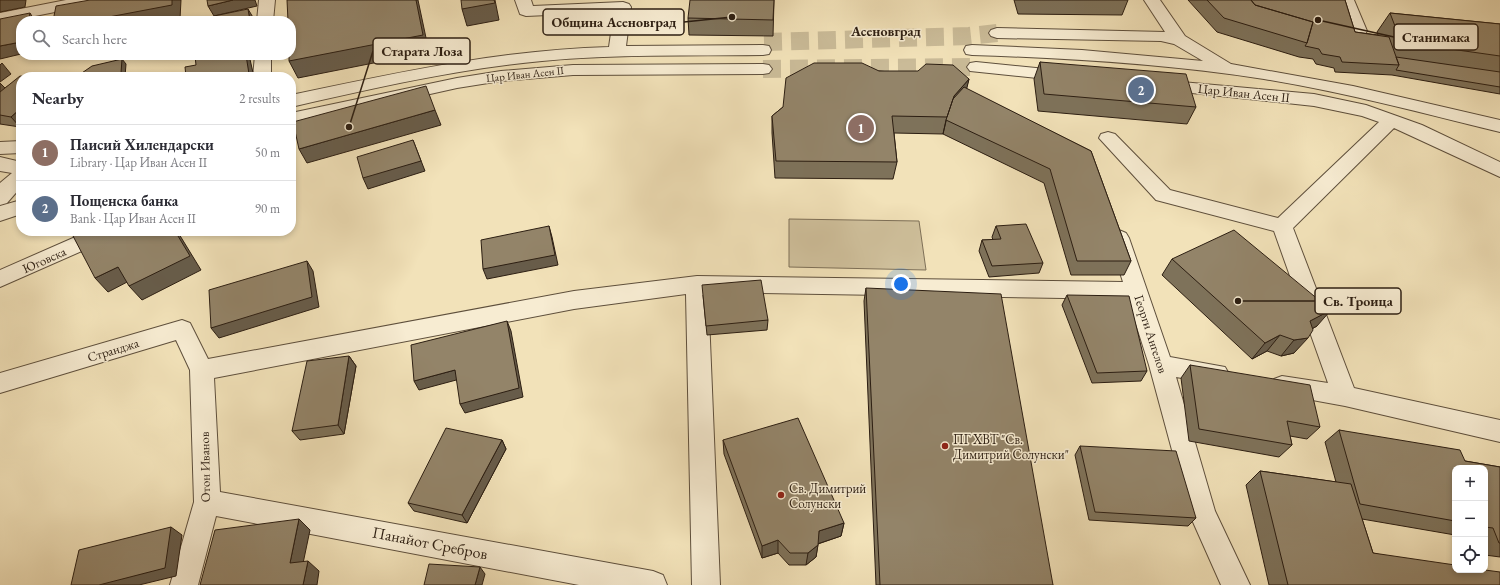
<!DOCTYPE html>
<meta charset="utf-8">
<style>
body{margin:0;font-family:"EB Garamond",serif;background:#f2f2f3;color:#2b2b33}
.controls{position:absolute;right:12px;bottom:12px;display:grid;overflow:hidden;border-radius:8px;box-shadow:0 2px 6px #0003}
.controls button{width:36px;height:36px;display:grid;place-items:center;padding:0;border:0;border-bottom:1px solid #e1e1e2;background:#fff;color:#2b2b33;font:20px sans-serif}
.you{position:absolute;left:901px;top:284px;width:14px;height:14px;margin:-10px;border:3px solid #fff;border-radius:50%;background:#1a73e8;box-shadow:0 0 0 6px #1a73e833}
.badge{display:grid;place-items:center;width:26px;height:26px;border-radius:50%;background:#b45309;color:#fff;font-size:13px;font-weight:700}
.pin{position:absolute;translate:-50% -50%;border:2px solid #fff;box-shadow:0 1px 4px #0006}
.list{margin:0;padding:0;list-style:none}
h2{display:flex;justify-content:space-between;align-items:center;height:52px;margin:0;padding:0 16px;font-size:17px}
h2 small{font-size:13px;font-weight:400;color:#7c7c81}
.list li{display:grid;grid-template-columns:26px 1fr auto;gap:12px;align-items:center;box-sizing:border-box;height:56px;padding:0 16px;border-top:1px solid #e1e1e2}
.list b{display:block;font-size:15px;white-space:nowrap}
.list p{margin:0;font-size:13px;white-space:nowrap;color:#7c7c81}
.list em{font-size:13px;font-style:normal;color:#7c7c81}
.icon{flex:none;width:22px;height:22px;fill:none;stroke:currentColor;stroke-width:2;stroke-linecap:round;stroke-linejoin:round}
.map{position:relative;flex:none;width:1500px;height:585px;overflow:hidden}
.search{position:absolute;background:#fff;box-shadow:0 2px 6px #0003;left:16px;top:16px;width:280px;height:44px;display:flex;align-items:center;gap:10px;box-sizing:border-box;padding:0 14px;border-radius:16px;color:#7c7c81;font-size:15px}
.panel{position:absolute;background:#fff;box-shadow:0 2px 6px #0003;left:16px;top:72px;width:280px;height:164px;border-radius:16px}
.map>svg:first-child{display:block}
.green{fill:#d0c19d;stroke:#7e7058}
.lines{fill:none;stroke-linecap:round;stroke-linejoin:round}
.minor-tunnel{stroke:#cabb98;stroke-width:18;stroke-dasharray:18 9;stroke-linecap:butt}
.minor-casing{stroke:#5e4f3c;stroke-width:2}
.minor{fill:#f7ecd2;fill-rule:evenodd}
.wall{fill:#7e725a;stroke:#2c1e12}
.shaded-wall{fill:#675c4a;stroke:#2c1e12}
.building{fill:#938469;stroke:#2c1e12}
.poi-dot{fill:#8f2418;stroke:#f7ecd2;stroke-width:1.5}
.labels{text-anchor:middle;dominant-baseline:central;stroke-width:3;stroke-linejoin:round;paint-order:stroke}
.far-street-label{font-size:11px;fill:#2c1e12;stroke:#f7ecd2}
.street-label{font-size:13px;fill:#2c1e12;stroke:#f7ecd2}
.poi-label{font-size:13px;fill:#2c1e12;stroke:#f7ecd2;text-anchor:start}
.far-district-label{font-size:14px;font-weight:bold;fill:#2c1e12;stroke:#f7ecd2}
.near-street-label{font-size:16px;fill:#2c1e12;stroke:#f7ecd2}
.leader{fill:none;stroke:#2c1e12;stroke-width:1.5}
.callout-dot{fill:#2c1e12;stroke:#f7ecd2;stroke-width:1.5}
.callout{fill:#f7ecd2;stroke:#2c1e12;stroke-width:1.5}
.callout-label{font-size:14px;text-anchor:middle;font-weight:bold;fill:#2c1e12}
</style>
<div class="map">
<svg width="1500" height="585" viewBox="0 0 1500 585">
<rect width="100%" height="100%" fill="#f2e2b9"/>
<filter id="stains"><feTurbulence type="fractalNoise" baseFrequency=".005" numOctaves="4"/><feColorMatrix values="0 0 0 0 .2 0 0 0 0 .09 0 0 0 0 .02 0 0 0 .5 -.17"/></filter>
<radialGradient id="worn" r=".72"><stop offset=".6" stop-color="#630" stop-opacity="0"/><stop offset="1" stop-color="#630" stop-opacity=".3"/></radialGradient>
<path class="green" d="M 789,219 L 919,221 L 926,270 L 789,267 Z"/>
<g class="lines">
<path class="minor-tunnel" d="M 764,42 L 969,36 L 997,33
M 763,69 L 976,67"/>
<defs>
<path id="minor" d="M 66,0 L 98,0 L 96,3 L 90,5 L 0,23 L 0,13 Z
M 259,0 L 275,0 L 273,21 L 257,21 Z
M 515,0 L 531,0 L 533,6 L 623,2 L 629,4 L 631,7 L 626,46 L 763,45 L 769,46 L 771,50 L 769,54 L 763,55 C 689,56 615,54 542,61 C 457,69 374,88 291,107 L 291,95 C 396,73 501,50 609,47 L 614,12 L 526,16 L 520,14 Z
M 1144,0 L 1160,0 L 1185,36 L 1231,64 L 1353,86 L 1500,120 L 1500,132 C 1422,113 1344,92 1264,79 C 1167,64 1070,58 972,55 L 966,54 L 964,50 L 966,46 L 972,45 L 1082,50 L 1203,61 L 1174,44 L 1161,41 L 997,38 L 991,36 L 989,33 L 991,30 L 997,28 L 1165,32 Z
M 1338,0 L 1354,0 L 1367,31 L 1365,34 L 1359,36 L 1353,34 Z
M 255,55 L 271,55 L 271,77 L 253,77 Z
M 976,62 L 1066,71 L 1072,72 L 1075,76 L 1072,80 L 1066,81 L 970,71 L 967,67 L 970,63 Z
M 763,64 L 769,65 L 772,69 L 769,73 L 763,74 L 573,75 L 501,81 L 457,88 L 291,125 L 291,113 L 457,78 L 501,71 L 573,65 Z
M 1160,80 L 1314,94 L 1366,105 L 1422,125 L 1500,162 L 1500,177 L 1394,128 L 1293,228 L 1354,388 L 1500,420 L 1500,442 L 1345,406 L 1274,393 L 1270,386 L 1274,379 L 1282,376 L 1328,383 L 1274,231 L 1156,200 L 1099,138 L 1101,134 L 1108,132 L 1115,134 L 1170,190 L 1278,218 L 1379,122 L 1362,116 L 1314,106 L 1154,89 L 1151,85 L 1154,81 Z
M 21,141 L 21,153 L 0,154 L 0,142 Z
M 0,157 L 21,162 L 21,187 L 7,203 L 0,205 L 0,183 L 12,173 L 0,171 Z
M 21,200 L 21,214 L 0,221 L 0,206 Z
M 1119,230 L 1126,233 L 1129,238 L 1170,357 L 1225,367 L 1229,374 L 1225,381 L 1217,384 L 1176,377 L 1215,511 L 1250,585 L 1221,585 L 1189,513 L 1149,365 L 1128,299 L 708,292 L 720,585 L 692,585 L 686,294 L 574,309 L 214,378 L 220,492 L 653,571 L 663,575 L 667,585 L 579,585 L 216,516 L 198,585 L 170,585 L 194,502 L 190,370 L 176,340 L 0,393 L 0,373 L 182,320 L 190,323 L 208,359 L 574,291 L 697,276 L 1123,282 L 1109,238 L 1112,233 Z
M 89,231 L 119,231 L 116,236 L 0,287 L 0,270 Z"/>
</defs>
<use href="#minor" class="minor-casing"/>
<use href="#minor" class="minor"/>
</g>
<path class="wall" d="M 774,0 L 773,36 L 689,35 L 688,18 Z
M 1014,0 L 1128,0 L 1122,15 L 1018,14 Z
M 1188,0 L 1345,0 L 1355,32 L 1378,35 L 1377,32 L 1390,13 L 1500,24 L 1500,94 L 1392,75 L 1335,72 L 1334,68 L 1316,64 L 1313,59 L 1299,57 L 1217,32 Z
M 1040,62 L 1196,107 L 1187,124 L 1038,111 L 1034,79 Z
M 879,71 L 969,79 L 966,89 L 1091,151 L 1131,261 L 1124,275 L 1071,275 L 1044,183 L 943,134 L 894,133 L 897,162 L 893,179 L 775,178 L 772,133 L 772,116 L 783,107 Z
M 21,77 L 21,126 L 20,127 L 0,124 L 0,83 L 5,88 Z
M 996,226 L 1043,263 L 1039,273 L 989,277 L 979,251 L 982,240 L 993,240 L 992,237 Z
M 1172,259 L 1317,326 L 1312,329 L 1294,353 L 1281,356 L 1267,351 L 1252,359 L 1162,275 Z
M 866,288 L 1053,585 L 876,585 L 864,301 Z
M 703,295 L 768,320 L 767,330 L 707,335 Z
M 1067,295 L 1147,371 L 1141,381 L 1092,383 L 1062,305 Z
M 349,356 L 356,366 L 344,434 L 300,440 L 292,431 Z
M 1190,365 L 1320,427 L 1307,439 L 1290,436 L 1292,445 L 1279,457 L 1189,441 L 1181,378 Z
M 1339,430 L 1465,461 L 1500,467 L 1500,557 L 1485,555 L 1485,468 L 1455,468 L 1455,535 L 1362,519 L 1373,553 L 1500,585 L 1269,585 L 1246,485 L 1260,471 L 1336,482 L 1325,442 Z
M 502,440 L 506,449 L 467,523 L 414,511 L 408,503 Z
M 723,440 L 844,523 L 841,536 L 818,544 L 816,557 L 806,565 L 789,565 L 778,553 L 762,558 L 724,454 Z
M 1080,446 L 1196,518 L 1188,526 L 1089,520 L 1075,455 Z"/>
<path class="shaded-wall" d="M 0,0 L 26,0 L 25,7 L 0,12 Z
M 172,0 L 181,0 L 180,19 L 168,21 L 93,21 L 93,20 Z
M 233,0 L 255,0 L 257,6 L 214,16 L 208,6 Z
M 416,0 L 418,0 L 429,52 L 298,78 L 289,61 Z
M 495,0 L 499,20 L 467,26 L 462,9 Z
M 248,9 L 254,19 L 254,21 L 250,21 Z
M 30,13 L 35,21 L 28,21 Z
M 21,42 L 21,54 L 0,59 L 0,46 Z
M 246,55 L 249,55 L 254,77 L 236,77 Z
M 122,59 L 126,64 L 125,77 L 104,77 Z
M 2,63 L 11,74 L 0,82 L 0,65 Z
M 969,79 L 965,96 L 946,120 L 943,134 L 947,117 L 954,96 Z
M 0,83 L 6,89 L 0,94 Z
M 21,108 L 21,126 L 20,127 L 11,117 Z
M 435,110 L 441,125 L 307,163 L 299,149 Z
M 413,140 L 425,171 L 368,189 L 363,178 Z
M 549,226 L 552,237 L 558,265 L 487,279 L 483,269 Z
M 175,231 L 177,231 L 179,234 L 201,270 L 142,300 L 129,286 Z
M 307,261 L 313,271 L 319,307 L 219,338 L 211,328 Z
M 118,267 L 131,280 L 108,292 L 95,278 Z
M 1331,310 L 1317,326 L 1296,337 L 1310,321 Z
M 507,321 L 511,331 L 523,397 L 465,413 L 460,404 Z
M 1280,335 L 1267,351 L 1252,359 L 1265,343 Z
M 1308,338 L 1294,353 L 1281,356 L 1294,340 Z
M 349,356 L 356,366 L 344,434 L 338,425 Z
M 455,370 L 460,379 L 419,390 L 414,381 Z
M 502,440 L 506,449 L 467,523 L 462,515 Z
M 299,519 L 310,530 L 301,573 L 290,563 Z
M 844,523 L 841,536 L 817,544 L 819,531 Z
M 171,527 L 182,535 L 176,576 L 139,585 L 99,585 Z
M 778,540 L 778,553 L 762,558 L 762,546 Z
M 818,545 L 816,557 L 806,565 L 808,553 Z
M 308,561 L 319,571 L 317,585 L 303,585 Z
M 480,567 L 485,574 L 482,585 L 475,585 Z"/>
<path class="building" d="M 90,0 L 172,0 L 172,5 L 93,20 L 93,21 L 53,21 L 56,6 Z
M 207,0 L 233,0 L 208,6 Z
M 287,0 L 416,0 L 423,35 L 289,61 L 289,55 L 291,55 L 291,21 L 288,21 Z
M 461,0 L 494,0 L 495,3 L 462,9 Z
M 690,0 L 774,0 L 773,20 L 688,18 Z
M 1207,0 L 1251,0 L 1255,5 L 1313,22 L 1307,43 L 1224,18 Z
M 1251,0 L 1345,0 L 1355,32 L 1389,37 L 1399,65 L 1342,62 L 1340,57 L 1322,54 L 1319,49 L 1305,46 L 1307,43 L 1313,22 L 1255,5 Z
M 248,9 L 250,21 L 214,21 L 214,16 Z
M 30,13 L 28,21 L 21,21 L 21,42 L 0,46 L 0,19 Z
M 1390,13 L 1500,24 L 1500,56 L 1401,42 Z
M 200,55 L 246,55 L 249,74 L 236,77 L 186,77 L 185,67 L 196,65 L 195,56 Z
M 1396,57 L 1500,72 L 1500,87 L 1396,70 L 1399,65 Z
M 122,59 L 121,73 L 111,75 L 98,77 L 76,77 L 92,66 Z
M 1040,62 L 1186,74 L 1196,107 L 1044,94 Z
M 814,63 L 862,63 L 879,71 L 918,71 L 926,64 L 953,65 L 969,79 L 954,96 L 947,117 L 892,116 L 897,162 L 776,161 L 772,116 L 783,107 L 786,78 Z
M 122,74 L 122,77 L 98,77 Z
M 20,76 L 31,77 L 21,77 L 21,108 L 11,117 L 0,115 L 0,92 Z
M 426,86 L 435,110 L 299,149 L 293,122 Z
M 964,87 L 1091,151 L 1131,261 L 1077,261 L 1050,169 L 946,120 L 953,99 Z
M 413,140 L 421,161 L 363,178 L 357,157 Z
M 1026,224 L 1043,263 L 992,266 L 982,240 L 1001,239 L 996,226 Z
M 549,226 L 555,255 L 483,269 L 481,240 Z
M 1234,230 L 1331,310 L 1310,321 L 1313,330 L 1308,338 L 1294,340 L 1280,335 L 1265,343 L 1172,259 Z
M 84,231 L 175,231 L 190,256 L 129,286 L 118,267 L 95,278 L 73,236 Z
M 307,261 L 312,297 L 211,328 L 209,290 Z
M 761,280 L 768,320 L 706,326 L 702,285 Z
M 866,288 L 1001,294 L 1053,585 L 880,585 Z
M 1067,295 L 1129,296 L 1147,371 L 1097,373 Z
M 507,321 L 519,388 L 460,404 L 455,370 L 414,381 L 411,345 Z
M 349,356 L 338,425 L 292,431 L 307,361 Z
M 1190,365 L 1310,385 L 1320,427 L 1287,421 L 1292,445 L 1199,429 Z
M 798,418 L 844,523 L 819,531 L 818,545 L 808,553 L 790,553 L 778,540 L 762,546 L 723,440 Z
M 446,428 L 502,440 L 462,515 L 408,503 Z
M 1339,430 L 1460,450 L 1465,461 L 1500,467 L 1500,543 L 1499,543 L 1493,528 L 1485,527 L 1485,468 L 1455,468 L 1455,521 L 1360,504 Z
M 1080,446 L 1176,451 L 1196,518 L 1095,512 Z
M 1260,471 L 1351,484 L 1373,553 L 1455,565 L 1455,570 L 1485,570 L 1500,572 L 1500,585 L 1288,585 Z
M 299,519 L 290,563 L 308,561 L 303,585 L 200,585 L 215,530 Z
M 171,527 L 165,568 L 99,585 L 71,585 L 79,550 Z
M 429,564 L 480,567 L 475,585 L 424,585 Z"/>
<g class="poi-dot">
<circle cx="945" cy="446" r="4"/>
<circle cx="781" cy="495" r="4"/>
</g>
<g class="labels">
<g class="far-street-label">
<text transform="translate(525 74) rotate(-6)">Цар Иван Асен II</text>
</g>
<g class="street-label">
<text transform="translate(1244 93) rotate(6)">Цар Иван Асен II</text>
<text transform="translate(44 260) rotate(-24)">Юговска</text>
<text transform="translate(1151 334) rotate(72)">Георги Ангелов</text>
<text transform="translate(113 350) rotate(-17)">Странджа</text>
<text transform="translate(205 467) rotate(-91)">Отон Иванов</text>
</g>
<g class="poi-label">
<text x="953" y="439">ПГ ХВТ "Св.<tspan x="953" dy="15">Димитрий Солунски"</tspan></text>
<text x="789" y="488">Св. Димитрий<tspan x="789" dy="15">Солунски</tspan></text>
</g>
<g class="far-district-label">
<text x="886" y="31">Асеновград</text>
</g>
<g class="near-street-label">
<text transform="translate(430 543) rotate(11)">Панайот Сребров</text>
</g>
</g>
<path class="leader" d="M732 17L684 22M1318 20L1394 37M349 127L373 51M1238 301L1315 301"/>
<g class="callout-dot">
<circle cx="732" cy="17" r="4"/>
<circle cx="1318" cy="20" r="4"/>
<circle cx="349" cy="127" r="4"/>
<circle cx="1238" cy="301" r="4"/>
</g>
<g class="callout">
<rect x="543" y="9" width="141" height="26" rx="4"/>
<rect x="1394" y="24" width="84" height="26" rx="4"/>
<rect x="373" y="38" width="97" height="26" rx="4"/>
<rect x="1315" y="288" width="86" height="26" rx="4"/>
</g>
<g class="callout-label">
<text x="614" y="27">Община Асеновград</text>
<text x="1436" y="42">Станимака</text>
<text x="422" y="56">Старата Лоза</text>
<text x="1358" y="306">Св. Троица</text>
</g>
<rect width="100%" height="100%" filter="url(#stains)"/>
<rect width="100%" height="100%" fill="url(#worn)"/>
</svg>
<div class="controls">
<button>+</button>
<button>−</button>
<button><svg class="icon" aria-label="locate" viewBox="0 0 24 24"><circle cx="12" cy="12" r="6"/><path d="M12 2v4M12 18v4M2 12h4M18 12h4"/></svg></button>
</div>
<div class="you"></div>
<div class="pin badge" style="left:861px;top:128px;background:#8d6e63">1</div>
<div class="pin badge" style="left:1141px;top:90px;background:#5c6f8a">2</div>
<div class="search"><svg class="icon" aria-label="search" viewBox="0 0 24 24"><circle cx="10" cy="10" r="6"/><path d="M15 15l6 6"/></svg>Search here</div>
<section class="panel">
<h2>Nearby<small>2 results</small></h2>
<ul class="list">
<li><span class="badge" style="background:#8d6e63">1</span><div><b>Паисий Хилендарски</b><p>Library · Цар Иван Асен II</p></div><em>50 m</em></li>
<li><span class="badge" style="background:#5c6f8a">2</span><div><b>Пощенска банка</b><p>Bank · Цар Иван Асен II</p></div><em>90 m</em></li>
</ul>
</section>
</div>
